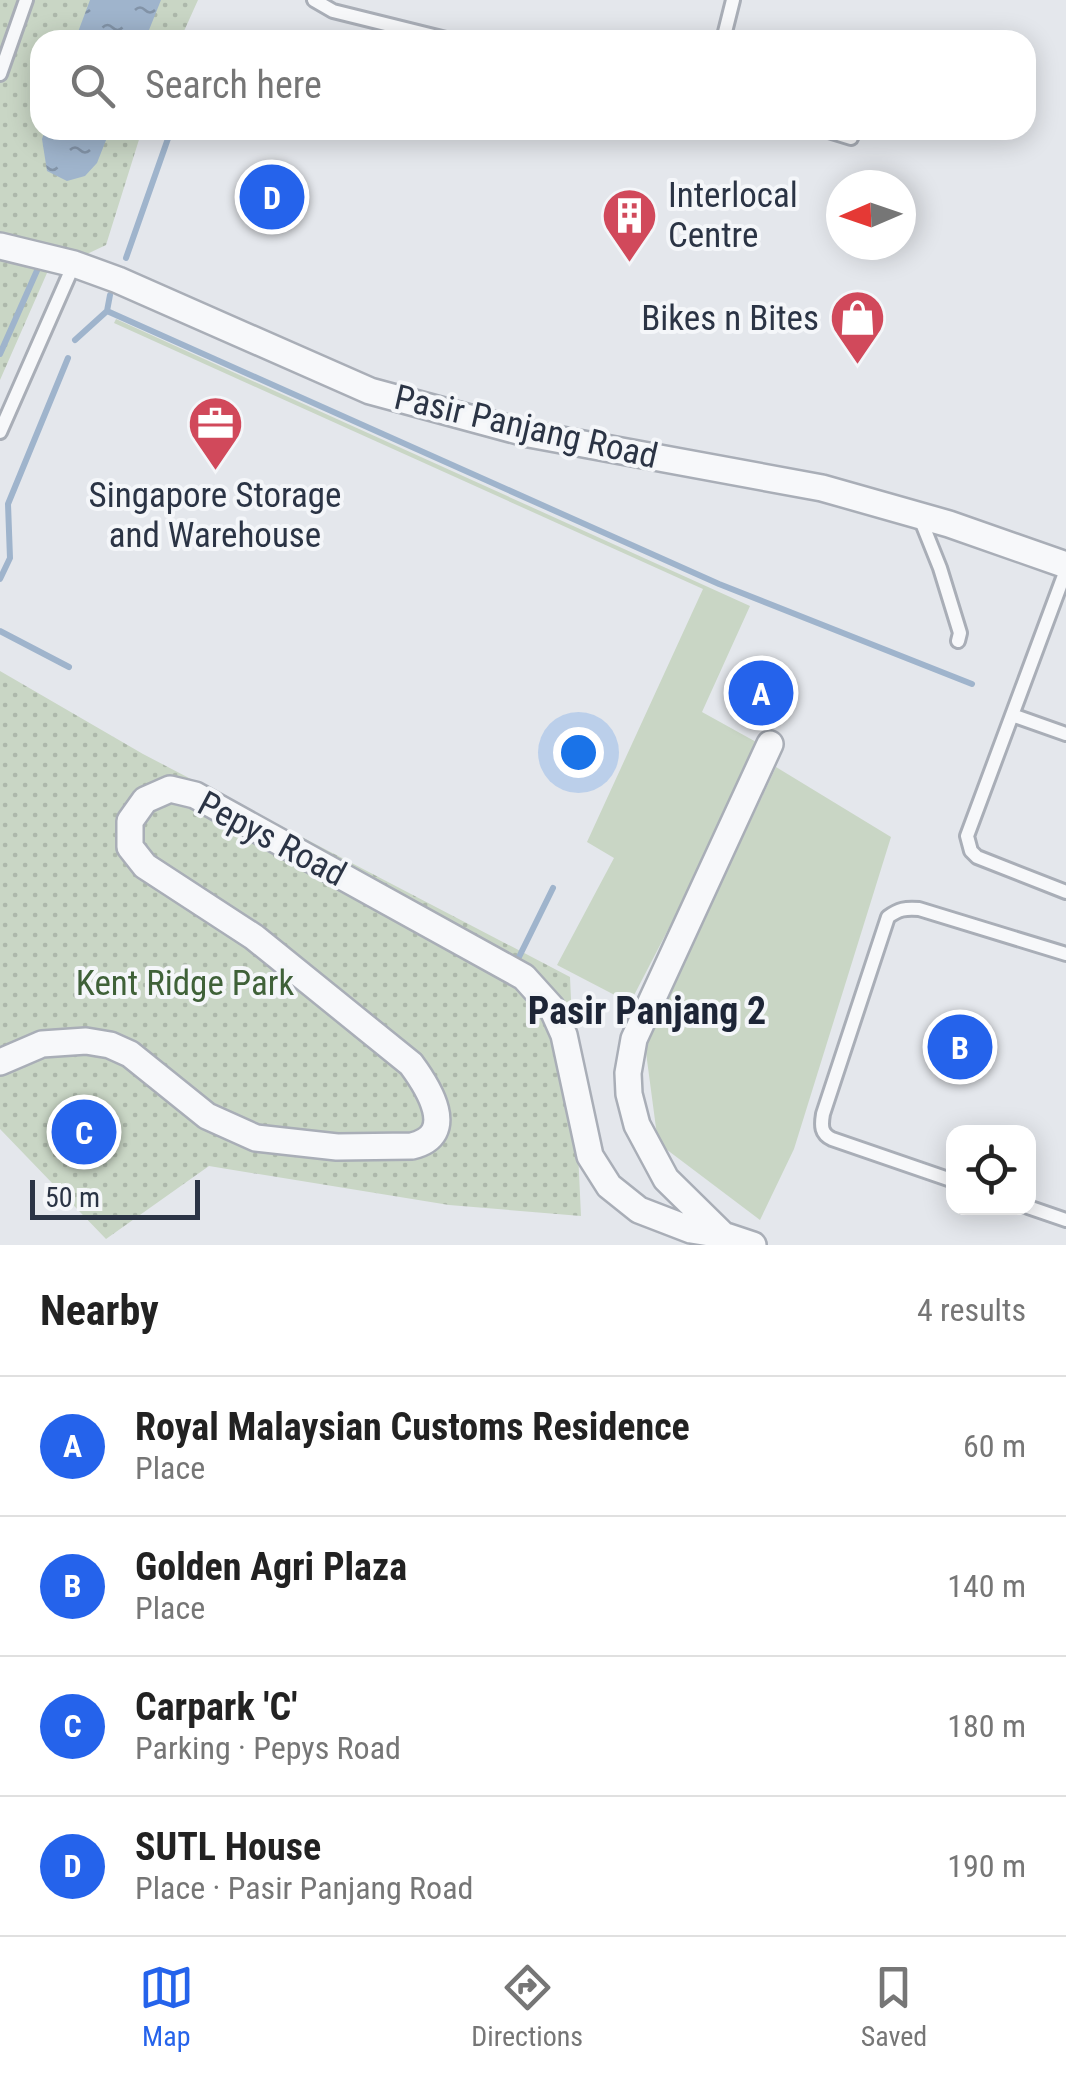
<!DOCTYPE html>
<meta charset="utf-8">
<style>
body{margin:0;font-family:"Roboto Condensed",sans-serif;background:#f2f2f2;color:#222}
.controls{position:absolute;right:30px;bottom:30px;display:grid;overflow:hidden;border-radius:20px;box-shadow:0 5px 25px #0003}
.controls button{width:90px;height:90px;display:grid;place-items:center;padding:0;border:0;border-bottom:2px solid #e0e0e0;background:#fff;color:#222;font:50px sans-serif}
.compass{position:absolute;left:826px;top:170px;width:90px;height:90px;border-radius:50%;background:#fff;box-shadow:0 5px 25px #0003;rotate:268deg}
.scale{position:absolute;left:30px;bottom:25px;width:170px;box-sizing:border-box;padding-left:10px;border:5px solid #2b3445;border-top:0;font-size:28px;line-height:35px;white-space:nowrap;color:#2b3445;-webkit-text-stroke:8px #f4f6f9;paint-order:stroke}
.you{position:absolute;left:578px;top:752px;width:35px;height:35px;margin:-25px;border:8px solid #fff;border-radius:50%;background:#1a73e8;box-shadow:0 0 0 15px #1a73e833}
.badge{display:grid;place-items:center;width:65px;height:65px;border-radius:50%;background:#2563eb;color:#fff;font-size:32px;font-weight:700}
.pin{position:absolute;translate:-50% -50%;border:5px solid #fff;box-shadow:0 2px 10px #0006}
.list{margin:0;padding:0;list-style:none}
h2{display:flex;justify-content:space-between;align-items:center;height:130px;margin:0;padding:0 40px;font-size:42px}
h2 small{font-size:32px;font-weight:400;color:#767676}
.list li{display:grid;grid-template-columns:65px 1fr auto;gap:30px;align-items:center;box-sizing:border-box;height:140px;padding:0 40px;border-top:2px solid #e0e0e0}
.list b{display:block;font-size:38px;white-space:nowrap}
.list p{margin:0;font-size:32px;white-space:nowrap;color:#767676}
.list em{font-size:32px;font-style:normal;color:#767676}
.icon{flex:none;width:55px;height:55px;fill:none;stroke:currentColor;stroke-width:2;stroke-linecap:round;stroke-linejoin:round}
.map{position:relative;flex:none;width:1066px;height:1245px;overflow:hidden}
.search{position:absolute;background:#fff;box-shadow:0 5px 25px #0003;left:30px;right:30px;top:30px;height:110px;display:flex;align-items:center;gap:25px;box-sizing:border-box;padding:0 35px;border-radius:30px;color:#767676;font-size:38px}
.sheet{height:690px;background:#fff}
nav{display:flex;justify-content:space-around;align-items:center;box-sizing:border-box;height:140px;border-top:2px solid #e0e0e0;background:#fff;font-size:28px;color:#767676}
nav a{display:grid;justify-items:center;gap:5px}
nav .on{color:#2563eb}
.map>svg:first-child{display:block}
.green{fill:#c9d6c5}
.park{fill:url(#park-dots)}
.water{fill:url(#water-ripples)}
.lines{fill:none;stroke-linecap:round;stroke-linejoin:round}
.stream{stroke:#9fb4cc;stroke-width:6}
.lane-casing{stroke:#a9aeb7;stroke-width:18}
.street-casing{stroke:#a9aeb7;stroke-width:30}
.lane{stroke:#f7f8fa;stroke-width:12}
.street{stroke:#f7f8fa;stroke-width:25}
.labels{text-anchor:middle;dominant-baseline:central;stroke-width:8;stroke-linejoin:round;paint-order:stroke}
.poi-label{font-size:35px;fill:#2b3445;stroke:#f4f6f9;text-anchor:start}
.street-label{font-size:35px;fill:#2b3445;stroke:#f4f6f9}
.park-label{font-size:35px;fill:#3f6138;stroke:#f4f6f9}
.neighbourhood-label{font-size:38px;font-weight:bold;fill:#1d2536;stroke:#f4f6f9}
</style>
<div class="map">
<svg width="1066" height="1245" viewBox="0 0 1066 1245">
<defs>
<pattern id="park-dots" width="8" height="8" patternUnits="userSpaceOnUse" patternTransform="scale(2.5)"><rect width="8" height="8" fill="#c9d6c5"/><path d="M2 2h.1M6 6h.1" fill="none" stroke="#adb8ab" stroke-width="1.8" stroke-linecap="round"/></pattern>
<pattern id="water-ripples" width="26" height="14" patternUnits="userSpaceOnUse" patternTransform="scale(2.5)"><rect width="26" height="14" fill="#9fb4cc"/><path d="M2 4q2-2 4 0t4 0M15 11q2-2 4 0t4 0" fill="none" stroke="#8293a7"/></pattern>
</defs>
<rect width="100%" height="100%" fill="#e4e7ec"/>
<path class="green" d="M 116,319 L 750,606 L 702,712 L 758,743 L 686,895 L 630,1003 L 557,965 L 614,858 L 587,842 L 703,589 L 114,323 Z
M 776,767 L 891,837 L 794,1149 L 760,1220 L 658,1143 L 645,1045 Z"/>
<path class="park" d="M 0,0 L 198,0 L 180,40 L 40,40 L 40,130 L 142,130 L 106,245 L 47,273 L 0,380 Z
M 0,671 L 143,754 L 570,977 L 581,1216 L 449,1205 L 209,1166 L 106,1239 L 0,1129 Z"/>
<path class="water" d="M 90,0 L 161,0 L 145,40 L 75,40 Z
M 45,130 L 110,130 L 97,163 L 85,176 L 67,181 L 47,171 L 42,139 Z"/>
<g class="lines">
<path class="stream" d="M 126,258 L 171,130
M 107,311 L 110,295
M 75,340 L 107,311 L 719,584 L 972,684
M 0,354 L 39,266
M 0,579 L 10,558 L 8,504 L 68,358
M 0,631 L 69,667
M 518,959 L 553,888"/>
<defs>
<path id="lane" d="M 314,0 L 333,11 L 450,40
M 723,40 L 733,0
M 0,74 L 26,0
M 825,130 L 851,138
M 0,432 L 74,264
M 920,518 L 940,568 L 960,633 L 958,641
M 1066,570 L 967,836 L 971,851 L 977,857 L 1066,892
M 1012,715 L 1066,734
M 954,1181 L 832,1139 C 821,1134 821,1126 823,1114 L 888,917 C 899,909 905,908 919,909 L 1066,954
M 1028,1207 L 1066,1220"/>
<path id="street" d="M 0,246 L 74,264 L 118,280 L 370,391 L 529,434 L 822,488 L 949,524 L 1066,565
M 0,1062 L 42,1044 L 86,1041 L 110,1045 L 130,1054 L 207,1116 L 256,1138 L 337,1147 L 412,1146 C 459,1135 428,1087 411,1064 L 254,937 L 145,866 L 130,847 L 130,821 L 145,800 L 170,789 L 195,795 L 524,977 L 552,1008 L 564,1035 L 590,1156 L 609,1186 L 639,1210 L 691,1230 L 723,1235 L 753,1245
M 723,1235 L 666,1179 L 637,1125 L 629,1094 L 628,1073 L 634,1039 L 770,744"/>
</defs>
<use href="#lane" class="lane-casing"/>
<use href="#street" class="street-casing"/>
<use href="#lane" class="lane"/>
<use href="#street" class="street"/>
</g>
<defs>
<symbol id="building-pin" viewBox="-11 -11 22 30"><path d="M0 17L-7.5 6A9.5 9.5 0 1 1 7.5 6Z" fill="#d1495b" stroke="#f4f6f9"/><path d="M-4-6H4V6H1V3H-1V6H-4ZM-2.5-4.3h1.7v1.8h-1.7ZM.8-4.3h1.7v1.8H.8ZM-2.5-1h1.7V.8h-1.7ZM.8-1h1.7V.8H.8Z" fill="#fff"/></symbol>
<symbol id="shop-pin" viewBox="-11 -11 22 30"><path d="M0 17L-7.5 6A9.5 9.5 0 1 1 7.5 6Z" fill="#d1495b" stroke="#f4f6f9"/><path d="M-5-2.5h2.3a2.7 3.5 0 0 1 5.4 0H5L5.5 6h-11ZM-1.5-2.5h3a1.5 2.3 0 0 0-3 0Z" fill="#fff"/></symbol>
<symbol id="office-pin" viewBox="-11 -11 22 30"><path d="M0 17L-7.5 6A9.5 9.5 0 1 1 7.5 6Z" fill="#d1495b" stroke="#f4f6f9"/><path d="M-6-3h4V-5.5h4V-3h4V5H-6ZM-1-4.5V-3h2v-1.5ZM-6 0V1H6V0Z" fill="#fff"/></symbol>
</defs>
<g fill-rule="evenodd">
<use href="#building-pin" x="598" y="184" width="63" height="86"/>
<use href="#shop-pin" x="826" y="286" width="63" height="86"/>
<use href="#office-pin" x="184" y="392" width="63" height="86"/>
</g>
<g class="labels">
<g class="poi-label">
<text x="668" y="195">Interlocal<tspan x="668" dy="40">Centre</tspan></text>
<text x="819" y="318" text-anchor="end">Bikes n Bites</text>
<text x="215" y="495" text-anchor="middle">Singapore Storage<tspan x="215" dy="40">and Warehouse</tspan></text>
</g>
<g class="street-label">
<text transform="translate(526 427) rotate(13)">Pasir Panjang Road</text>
<text transform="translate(272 839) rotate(28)">Pepys Road</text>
</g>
<g class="park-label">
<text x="185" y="983">Kent Ridge Park</text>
</g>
<g class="neighbourhood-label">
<text x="647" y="1011">Pasir Panjang 2</text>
</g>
</g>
</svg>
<div class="controls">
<button><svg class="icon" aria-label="locate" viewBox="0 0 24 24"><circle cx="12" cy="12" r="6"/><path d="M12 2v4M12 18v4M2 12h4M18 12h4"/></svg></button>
</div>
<svg class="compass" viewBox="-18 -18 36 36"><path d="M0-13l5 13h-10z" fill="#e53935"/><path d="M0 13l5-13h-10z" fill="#767676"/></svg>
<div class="scale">50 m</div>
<div class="you"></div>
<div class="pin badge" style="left:761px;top:693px">A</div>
<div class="pin badge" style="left:960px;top:1047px">B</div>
<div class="pin badge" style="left:84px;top:1132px">C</div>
<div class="pin badge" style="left:272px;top:197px">D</div>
<div class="search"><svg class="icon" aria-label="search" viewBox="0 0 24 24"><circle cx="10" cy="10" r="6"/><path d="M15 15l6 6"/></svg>Search here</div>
</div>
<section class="sheet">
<h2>Nearby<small>4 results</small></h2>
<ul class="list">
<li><span class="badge">A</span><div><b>Royal Malaysian Customs Residence</b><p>Place</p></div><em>60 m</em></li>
<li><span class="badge">B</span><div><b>Golden Agri Plaza</b><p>Place</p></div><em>140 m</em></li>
<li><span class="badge">C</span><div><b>Carpark 'C'</b><p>Parking · Pepys Road</p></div><em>180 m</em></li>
<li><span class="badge">D</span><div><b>SUTL House</b><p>Place · Pasir Panjang Road</p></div><em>190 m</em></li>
</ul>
</section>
<nav>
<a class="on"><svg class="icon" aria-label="map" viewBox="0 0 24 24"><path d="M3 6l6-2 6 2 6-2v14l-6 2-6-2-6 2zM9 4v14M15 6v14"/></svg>Map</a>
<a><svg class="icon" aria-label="directions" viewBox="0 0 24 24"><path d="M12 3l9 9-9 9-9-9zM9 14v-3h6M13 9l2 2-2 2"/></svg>Directions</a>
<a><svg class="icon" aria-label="saved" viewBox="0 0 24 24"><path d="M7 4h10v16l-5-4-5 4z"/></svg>Saved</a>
</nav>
